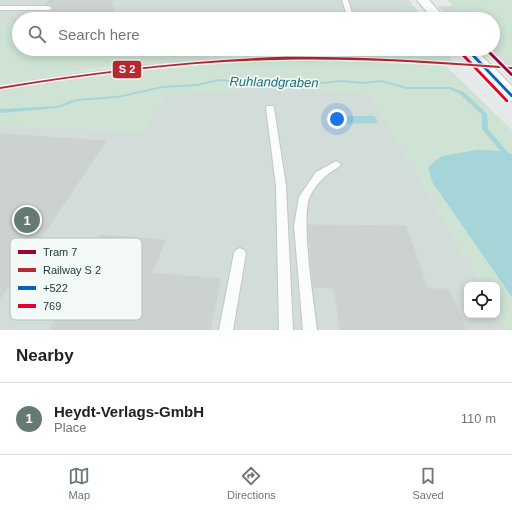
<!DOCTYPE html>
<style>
body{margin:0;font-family:Arial,sans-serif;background:#f2f2f2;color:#202124}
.controls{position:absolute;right:12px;bottom:12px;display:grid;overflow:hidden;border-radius:8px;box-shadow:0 2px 10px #0003}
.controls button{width:36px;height:36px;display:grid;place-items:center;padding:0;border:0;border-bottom:1px solid #e0e0e0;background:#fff;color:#202124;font:20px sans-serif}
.you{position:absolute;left:337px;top:119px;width:14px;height:14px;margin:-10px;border:3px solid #fff;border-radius:50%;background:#1a73e8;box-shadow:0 0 0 6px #1a73e833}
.badge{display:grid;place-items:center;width:26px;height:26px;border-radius:50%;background:#667a74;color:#fff;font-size:13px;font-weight:700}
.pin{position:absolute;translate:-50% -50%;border:2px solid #fff;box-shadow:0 1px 4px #0006}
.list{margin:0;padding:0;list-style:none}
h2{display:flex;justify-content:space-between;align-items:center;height:52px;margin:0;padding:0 16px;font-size:17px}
h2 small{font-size:13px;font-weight:400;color:#757577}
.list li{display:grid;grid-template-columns:26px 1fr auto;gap:12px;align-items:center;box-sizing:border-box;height:72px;padding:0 16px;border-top:1px solid #e0e0e0}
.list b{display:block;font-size:15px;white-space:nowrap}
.list p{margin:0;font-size:13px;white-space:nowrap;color:#757577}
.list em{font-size:13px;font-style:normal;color:#757577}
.icon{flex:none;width:22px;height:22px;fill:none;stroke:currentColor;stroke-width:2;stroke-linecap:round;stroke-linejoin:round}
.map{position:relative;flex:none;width:512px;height:330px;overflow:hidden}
.search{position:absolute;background:#fff;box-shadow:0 2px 10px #0003;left:12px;right:12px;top:12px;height:44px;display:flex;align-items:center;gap:10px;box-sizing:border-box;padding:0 14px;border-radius:22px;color:#757577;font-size:15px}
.sheet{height:124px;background:#fff}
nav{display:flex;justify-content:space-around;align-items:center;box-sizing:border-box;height:56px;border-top:1px solid #e0e0e0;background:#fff;font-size:11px;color:#757577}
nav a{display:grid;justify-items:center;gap:2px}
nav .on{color:#667a74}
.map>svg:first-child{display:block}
.built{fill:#d2dcd8}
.green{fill:#cee3d4}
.water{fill:#a5d4d9}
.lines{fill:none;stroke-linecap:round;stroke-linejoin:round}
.stream{fill:#a5d4d9;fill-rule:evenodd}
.building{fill:#ccd2cf;stroke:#ced3d1}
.service-casing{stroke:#c2c7c5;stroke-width:2}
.secondary-casing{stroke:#c0c8c5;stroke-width:2}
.service{fill:#fbfcfc;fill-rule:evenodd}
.secondary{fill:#fbfcfc;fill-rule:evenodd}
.bus-1-casing{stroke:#f3f9f6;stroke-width:3}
.bus-2-casing{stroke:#f3f9f6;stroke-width:3}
.bus-1{fill:#0065bd;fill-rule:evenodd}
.bus-2{fill:#e4002b;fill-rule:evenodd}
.rail-1-casing{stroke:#f3f9f6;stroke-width:3}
.rail-1{fill:#b8282e;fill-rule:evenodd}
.tram-1-casing{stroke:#f3f9f6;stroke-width:3}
.tram-1{fill:#9e0234;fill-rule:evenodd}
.labels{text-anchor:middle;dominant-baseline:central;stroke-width:3.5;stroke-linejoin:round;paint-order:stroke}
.far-water-label{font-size:13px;font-style:italic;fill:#1a717c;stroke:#f3f9f6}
.key{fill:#f3f9f6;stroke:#b4c1bc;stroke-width:1}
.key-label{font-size:11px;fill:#223e35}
.line-badge{stroke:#f3f9f6;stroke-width:1.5}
.badge-label{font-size:11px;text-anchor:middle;font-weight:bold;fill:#fff}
</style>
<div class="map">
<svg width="512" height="330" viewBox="0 0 512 330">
<rect width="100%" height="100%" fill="#e5eae8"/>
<path class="built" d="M 0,0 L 409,0 L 424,19 L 19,19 L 19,26 L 0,25 Z
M 438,6 L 453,6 L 466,19 L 450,19 Z
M 493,45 L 512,66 L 512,81 L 483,50 L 479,49 L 493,49 Z
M 293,50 L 452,61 L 455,66 L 337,61 L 255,61 L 124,73 L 0,93 L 0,84 L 32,78 L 171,60 L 292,54 Z
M 258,88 L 312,89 L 370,94 L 481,285 L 467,285 L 467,315 L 497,315 L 497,313 L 507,330 L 0,330 L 0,125 L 144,132 L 165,95 Z"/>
<path class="green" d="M 447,0 L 512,0 L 512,66 L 493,45 L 493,19 L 466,19 Z
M 0,25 L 19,26 L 19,49 L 448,49 L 452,61 L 293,50 L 293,54 C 194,56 97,66 0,84 Z
M 255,61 L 337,61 L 446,66 L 512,130 L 512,154 L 503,151 L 432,182 L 512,297 L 512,330 L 507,330 L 497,313 L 497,285 L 481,285 L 370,94 L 312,89 L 258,88 L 166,95 L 144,132 L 0,125 L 0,93 L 124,73 Z"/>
<path class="water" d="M 342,116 L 374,116 L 376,118 L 378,123 L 345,124 Z
M 477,150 L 503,151 L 512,154 L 512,297 L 432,182 L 428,167 L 442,156 Z"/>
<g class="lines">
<path class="stream" d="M 218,79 L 252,82 L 300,79 L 325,82 L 340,80 L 365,82 L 381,80 L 407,87 L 450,87 L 464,92 L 487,114 L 488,129 L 512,157 L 512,163 L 510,162 L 482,129 L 482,115 L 460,94 L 449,89 L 407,89 L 381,82 L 365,84 L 340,82 L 325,84 L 300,81 L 252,84 L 218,81 L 197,86 L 163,88 L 117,98 L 77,101 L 58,108 L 0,113 L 0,109 L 57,106 L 76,99 L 117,96 L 163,86 L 197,84 Z"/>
</g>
<path class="building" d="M 50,0 L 111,0 L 115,19 L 43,19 L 47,16 L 32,16 L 37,12 L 49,12 L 53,9 L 53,8 L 50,5 L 45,4 Z
M 0,134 L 106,141 L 0,299 Z
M 308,225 L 406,226 L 428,289 L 449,289 L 466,330 L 340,330 L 334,288 L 313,287 Z
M 100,235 L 165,240 L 152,273 L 221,279 L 210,330 L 50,330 Z"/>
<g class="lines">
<defs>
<path id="service" d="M 342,0 L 348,0 L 354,19 L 348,19 Z
M 0,6 L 49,6 L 52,8 L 49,10 L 0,10 Z
M 169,16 L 215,17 L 218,19 L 171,19 L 169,18 Z
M 267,106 L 273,106 L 274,108 L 286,186 L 293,330 L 279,330 L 276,186 L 266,108 Z
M 336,161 L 341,164 L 340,166 C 327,174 317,182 310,196 C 300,217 314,303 317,330 L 303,330 L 294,226 L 299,197 L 316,172 Z
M 240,248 L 244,250 L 246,253 L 233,330 L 219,330 L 234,253 L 236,250 Z"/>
<path id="secondary" d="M 417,0 L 429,0 L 446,19 L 433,19 Z
M 460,49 L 475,49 L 512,86 L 512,101 L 506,100 Z"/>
</defs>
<use href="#service" class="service-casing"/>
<use href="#secondary" class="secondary-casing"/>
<use href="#service" class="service"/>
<use href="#secondary" class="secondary"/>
<defs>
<path id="bus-1" d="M 465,49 L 469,49 L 512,94 L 512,97 L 511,97 Z"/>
<path id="bus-2" d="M 461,53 L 463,53 L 508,100 L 508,102 L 506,102 L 461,55 Z"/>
</defs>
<use href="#bus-1" class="bus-1-casing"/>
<use href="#bus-2" class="bus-2-casing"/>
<use href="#bus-1" class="bus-1"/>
<use href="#bus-2" class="bus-2"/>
<defs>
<path id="rail-1" d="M 276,57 C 355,56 433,61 512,67 L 512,69 C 434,63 355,58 276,60 C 184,62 92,74 0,89 L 0,87 C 92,72 183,61 276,57 Z"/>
</defs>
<use href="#rail-1" class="rail-1-casing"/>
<use href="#rail-1" class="rail-1"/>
<defs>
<path id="tram-1" d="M 484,49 L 488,49 L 512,73 L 512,76 L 511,76 Z"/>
</defs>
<use href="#tram-1" class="tram-1-casing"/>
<use href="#tram-1" class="tram-1"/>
</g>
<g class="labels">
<g class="far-water-label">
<text transform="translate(274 82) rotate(1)">Ruhlandgraben</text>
</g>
</g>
<rect x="10" y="238" width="132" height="82" rx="6" class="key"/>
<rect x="18" y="250" width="18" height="4" fill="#9e0234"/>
<rect x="18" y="268" width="18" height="4" fill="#b8282e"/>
<rect x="18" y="286" width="18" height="4" fill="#0065bd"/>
<rect x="18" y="304" width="18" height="4" fill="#e4002b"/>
<g class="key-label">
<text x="43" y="256">Tram 7</text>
<text x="43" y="274">Railway S 2</text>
<text x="43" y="292">+522</text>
<text x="43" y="310">769</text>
</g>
<rect class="line-badge" x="112" y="60" width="30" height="19" rx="4" fill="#b8282e"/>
<g class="badge-label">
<text x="127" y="73">S 2</text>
</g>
</svg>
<div class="controls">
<button><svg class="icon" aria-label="locate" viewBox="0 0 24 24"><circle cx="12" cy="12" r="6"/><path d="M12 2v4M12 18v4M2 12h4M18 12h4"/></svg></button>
</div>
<div class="you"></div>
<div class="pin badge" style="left:27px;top:220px">1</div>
<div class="search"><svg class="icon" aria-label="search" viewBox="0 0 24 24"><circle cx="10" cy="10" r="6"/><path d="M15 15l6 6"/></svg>Search here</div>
</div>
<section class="sheet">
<h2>Nearby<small></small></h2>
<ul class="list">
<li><span class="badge">1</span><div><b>Heydt-Verlags-GmbH</b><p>Place</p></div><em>110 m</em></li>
</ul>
</section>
<nav>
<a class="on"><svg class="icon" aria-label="map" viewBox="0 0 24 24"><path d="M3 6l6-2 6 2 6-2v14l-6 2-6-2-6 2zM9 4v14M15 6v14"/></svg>Map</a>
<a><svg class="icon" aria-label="directions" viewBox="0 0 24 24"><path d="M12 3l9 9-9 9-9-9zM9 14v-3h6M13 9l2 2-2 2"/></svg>Directions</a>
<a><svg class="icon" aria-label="saved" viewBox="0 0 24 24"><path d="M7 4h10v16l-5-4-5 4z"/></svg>Saved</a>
</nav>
